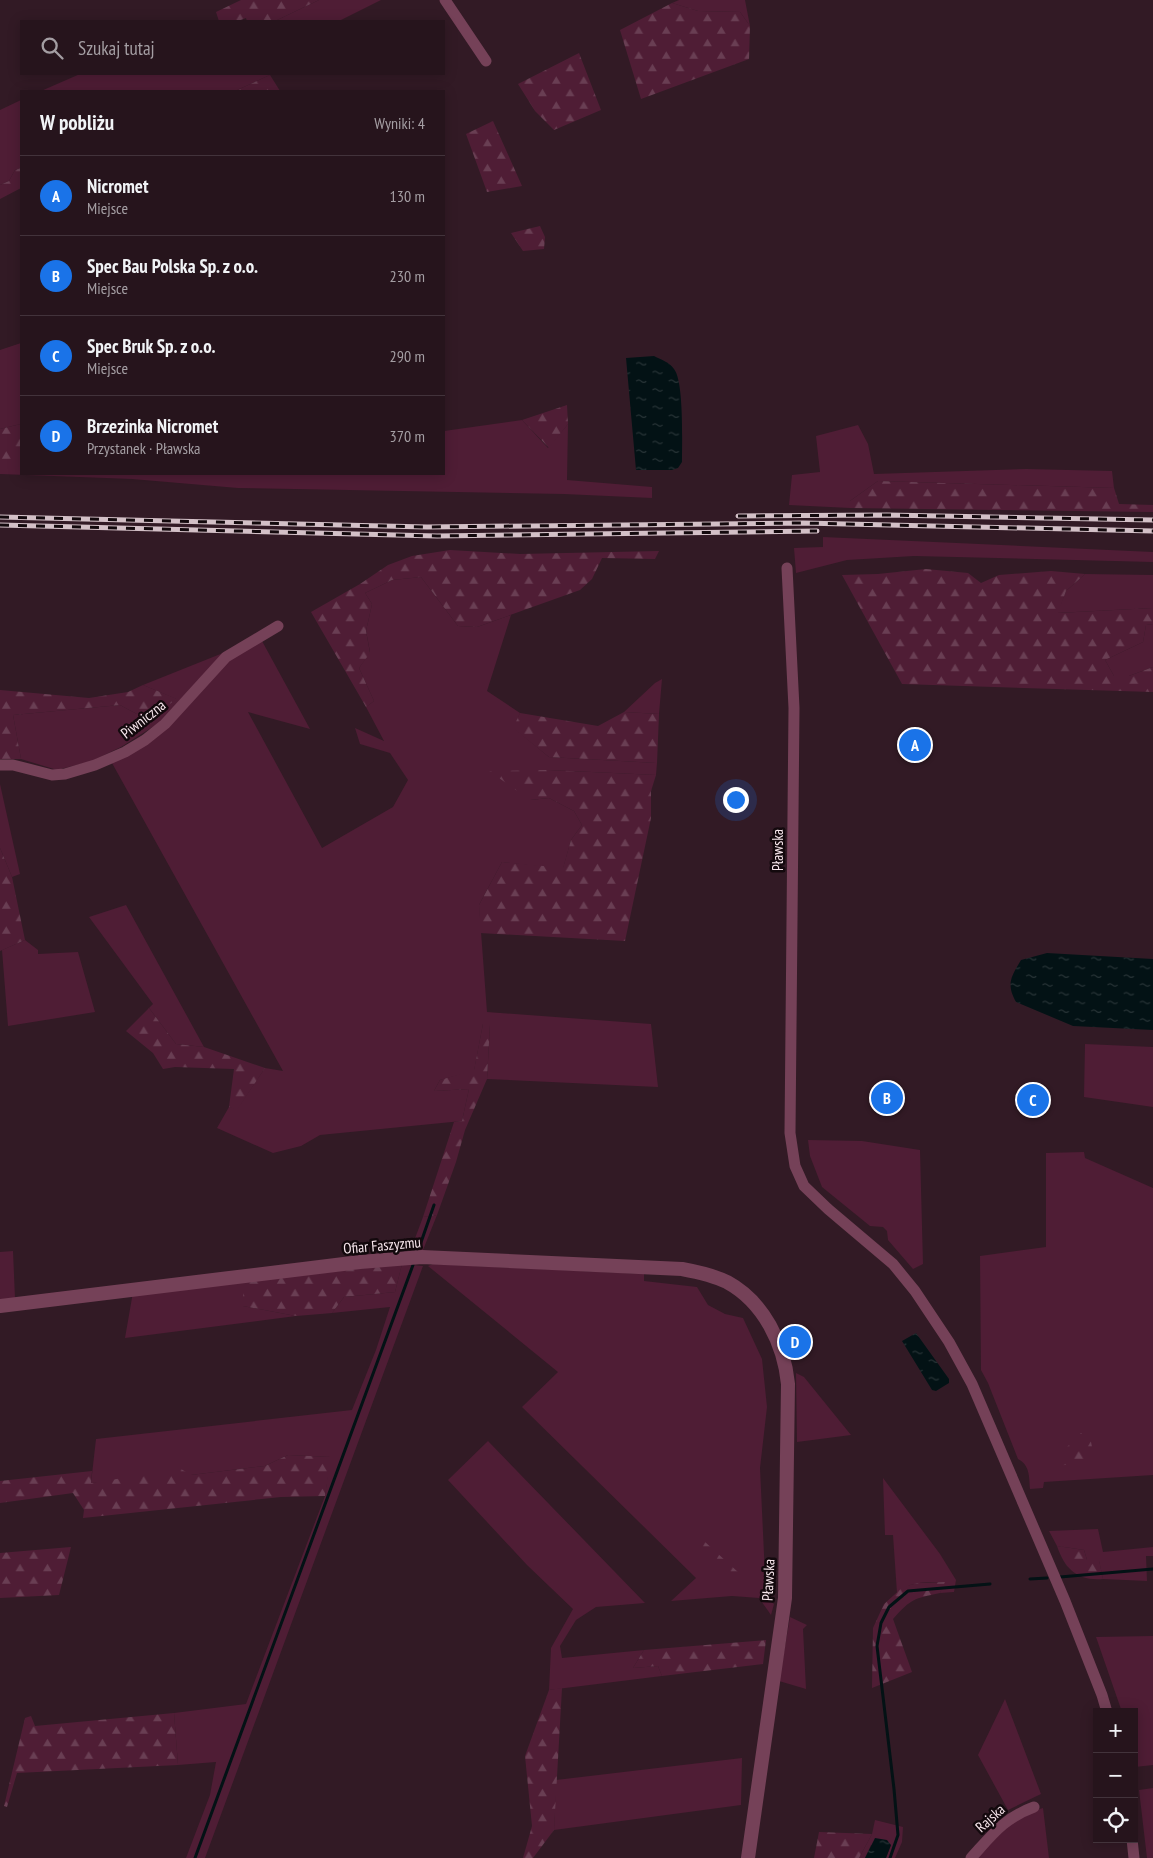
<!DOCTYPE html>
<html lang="pl">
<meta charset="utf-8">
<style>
body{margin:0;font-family:"PT Sans Narrow",sans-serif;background:#2e1d25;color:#f1f3f6}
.controls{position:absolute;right:15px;bottom:15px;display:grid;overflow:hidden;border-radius:0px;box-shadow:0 2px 12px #0003}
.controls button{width:45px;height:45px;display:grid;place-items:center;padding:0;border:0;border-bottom:1px solid #42333b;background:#26141c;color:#f1f3f6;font:25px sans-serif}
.you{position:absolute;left:735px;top:799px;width:18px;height:18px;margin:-12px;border:4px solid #fff;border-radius:50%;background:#1a73e8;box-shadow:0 0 0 8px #1a73e833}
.badge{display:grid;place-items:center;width:32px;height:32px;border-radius:50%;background:#1a73e8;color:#fff;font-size:16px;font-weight:700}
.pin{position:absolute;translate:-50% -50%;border:2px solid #fff;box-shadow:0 1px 5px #0006}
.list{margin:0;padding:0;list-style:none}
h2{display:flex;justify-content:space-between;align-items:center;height:65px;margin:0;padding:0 20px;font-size:21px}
h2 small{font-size:16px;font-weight:400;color:#a49ea3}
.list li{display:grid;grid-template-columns:32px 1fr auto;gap:15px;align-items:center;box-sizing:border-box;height:80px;padding:0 20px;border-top:1px solid #42333b}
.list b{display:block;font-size:19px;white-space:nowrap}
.list p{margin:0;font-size:16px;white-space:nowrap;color:#a49ea3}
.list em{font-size:16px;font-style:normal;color:#a49ea3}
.icon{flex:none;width:28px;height:28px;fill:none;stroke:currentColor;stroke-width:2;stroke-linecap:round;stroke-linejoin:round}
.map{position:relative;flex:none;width:1153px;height:1858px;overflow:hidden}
.search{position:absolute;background:#26141c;box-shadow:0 2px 12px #0003;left:20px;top:20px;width:425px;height:55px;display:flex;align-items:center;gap:12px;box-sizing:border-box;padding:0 18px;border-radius:0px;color:#a49ea3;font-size:19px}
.panel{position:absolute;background:#26141c;box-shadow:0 2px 12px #0003;left:20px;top:90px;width:425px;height:385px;border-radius:0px}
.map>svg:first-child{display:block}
.grass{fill:#4f1d35}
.forest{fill:url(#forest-firs)}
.water{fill:url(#water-ripples)}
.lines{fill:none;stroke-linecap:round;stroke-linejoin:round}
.stream{stroke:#031215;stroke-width:3}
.minor{stroke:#754158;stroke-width:11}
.tertiary{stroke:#754158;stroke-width:14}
.rail-casing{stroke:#d3c0c7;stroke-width:5}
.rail{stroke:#13090d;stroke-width:3;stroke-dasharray:9;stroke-linecap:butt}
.labels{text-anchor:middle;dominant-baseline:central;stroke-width:5;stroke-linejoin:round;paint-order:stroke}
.street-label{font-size:15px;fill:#f8e7ed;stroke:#13090d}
</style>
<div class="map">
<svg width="1153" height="1858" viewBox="0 0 1153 1858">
<defs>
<pattern id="forest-firs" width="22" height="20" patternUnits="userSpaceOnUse" patternTransform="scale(1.25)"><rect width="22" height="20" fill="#4f1d35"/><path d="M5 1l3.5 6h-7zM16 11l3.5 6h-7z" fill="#693e53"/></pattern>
<pattern id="water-ripples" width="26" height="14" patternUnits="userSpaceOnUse" patternTransform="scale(1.25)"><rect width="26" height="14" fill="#031215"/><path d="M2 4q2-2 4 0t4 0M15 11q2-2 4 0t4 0" fill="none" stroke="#283437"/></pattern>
</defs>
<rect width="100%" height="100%" fill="#321a25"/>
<path class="grass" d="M 319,0 L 381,0 L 339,21 L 275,21 Z
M 679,0 L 745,0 L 750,26 L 740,12 L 698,11 L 672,3 Z
M 80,74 L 269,74 L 270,75 L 235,91 L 41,91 Z
M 21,100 L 21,168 L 15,170 L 9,181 L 0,185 L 0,110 Z
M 21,343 L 21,424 L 0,429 L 0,350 Z
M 522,420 L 548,448 L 568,424 L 567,480 L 652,487 L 652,498 L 564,494 L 238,488 L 132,479 L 0,474 L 0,461 L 21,461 L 21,474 L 444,474 L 444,431 Z
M 858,425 L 868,444 L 874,474 L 1026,469 L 1112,471 L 1114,488 L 878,481 L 850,501 L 850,508 L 789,505 L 792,475 L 820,472 L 816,436 Z
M 823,537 L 1153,552 L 1153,562 L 914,556 L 847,560 L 796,573 L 794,548 L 823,547 Z
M 1085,574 L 1153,575 L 1153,608 L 1057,613 L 1066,591 Z
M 421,577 L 458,626 L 477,627 L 511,615 L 487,691 L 520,713 L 514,728 L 549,757 L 657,763 L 656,775 L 548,770 L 530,800 L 549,798 L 574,811 L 582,825 L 571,840 L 563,869 L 502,862 L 479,905 L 487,1012 L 651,1024 L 658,1087 L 487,1079 L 490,1024 L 483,1024 L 474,1071 L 440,1080 L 434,1091 L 469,1089 L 462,1121 L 320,1135 L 301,1146 L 273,1153 L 217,1128 L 229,1107 L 237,1109 L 265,1068 L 283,1071 L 112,763 L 140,749 L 226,661 L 262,641 L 310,729 L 248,712 L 322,848 L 393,807 L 408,780 L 390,753 L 360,744 L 355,728 L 384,741 L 366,707 L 374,701 L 359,668 L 370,652 L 366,631 L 372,604 L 365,593 L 392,580 Z
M 1153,624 L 1153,667 L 1129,676 L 1114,676 L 1105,660 L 1143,642 L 1146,625 Z
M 223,653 L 159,723 L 121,747 L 92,761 L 57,770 L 21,759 L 13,715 L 120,705 L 137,714 L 176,699 L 143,685 Z
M 662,679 L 659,714 L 624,712 L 655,683 Z
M 0,784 L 20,874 L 12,877 L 0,848 Z
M 126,905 L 204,1047 L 176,1044 L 149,1008 L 153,1004 L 89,917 Z
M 25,940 L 38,950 L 38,954 L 78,952 L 95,1012 L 8,1026 L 2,950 Z
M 1085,1044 L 1153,1047 L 1153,1107 L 1084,1097 Z
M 808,1140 L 862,1141 L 920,1150 L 923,1264 L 913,1269 L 888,1240 L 887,1231 L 883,1227 L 870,1226 L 822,1187 L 810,1156 Z
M 1084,1152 L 1085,1158 L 1153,1188 L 1153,1475 L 1044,1482 L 1043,1488 L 1030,1489 C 1029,1477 1030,1465 1018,1459 L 988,1383 L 981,1370 L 980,1256 L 1046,1247 L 1046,1153 Z
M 437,1215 L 423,1250 L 411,1249 L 423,1217 Z
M 13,1251 L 15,1298 L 0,1300 L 0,1252 Z
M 402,1264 L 423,1266 L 205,1858 L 186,1858 L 210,1795 L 216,1762 L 178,1765 L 174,1713 L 246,1704 L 325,1496 L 330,1457 L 288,1455 L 265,1466 L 191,1475 L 91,1483 L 96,1439 L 352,1410 L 376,1350 L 390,1307 L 332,1313 L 344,1297 L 395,1292 Z
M 433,1264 L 644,1274 L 644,1281 L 697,1287 L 708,1305 L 725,1314 L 743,1318 L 762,1359 L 767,1407 L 760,1468 L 766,1597 L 774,1604 L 771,1615 L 759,1598 L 732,1596 L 671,1601 L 696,1578 L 522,1407 L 558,1372 L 428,1266 Z
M 243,1282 L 243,1306 L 296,1316 L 125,1338 L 133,1292 Z
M 796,1373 L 804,1377 L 851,1435 L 797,1442 Z
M 488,1441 L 645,1603 L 596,1607 L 576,1620 L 560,1646 L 562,1658 L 644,1650 L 633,1668 L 658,1666 L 662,1676 L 549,1690 L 551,1648 L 573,1609 L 527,1565 L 448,1480 Z
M 883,1478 L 940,1554 L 956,1580 L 954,1592 L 940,1593 L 944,1582 C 927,1582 910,1581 897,1593 L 893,1535 L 885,1535 Z
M 1098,1529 L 1103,1552 L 1153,1547 L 1153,1556 L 1146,1556 L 1147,1581 L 1103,1579 L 1099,1561 L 1087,1560 L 1084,1550 L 1057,1546 L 1049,1531 Z
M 790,1617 L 807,1625 L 803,1629 L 806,1689 L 779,1681 Z
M 1153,1636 L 1153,1765 L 1135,1767 L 1134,1712 L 1122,1712 L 1096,1637 Z
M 1005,1699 L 1041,1794 L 1008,1810 L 978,1755 Z
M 742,1758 L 741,1805 L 554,1830 L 556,1780 Z
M 1153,1788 L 1153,1858 L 1147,1858 L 1139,1790 Z
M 1043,1808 L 1049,1858 L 975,1858 L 1020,1815 Z
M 875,1820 L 903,1827 L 902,1842 L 895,1858 L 886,1858 L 891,1845 L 871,1845 L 865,1858 L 859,1858 L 872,1834 Z"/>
<path class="forest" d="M 241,0 L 319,0 L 275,21 L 247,21 L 246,18 L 238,21 L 219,21 L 216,12 Z
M 672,3 L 698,11 L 740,12 L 750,26 L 749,59 L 641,99 L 620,30 Z
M 579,53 L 601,110 L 554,130 L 535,111 L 518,84 Z
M 270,75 L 280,91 L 235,91 Z
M 493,121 L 522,186 L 487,192 L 466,134 Z
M 21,168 L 21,188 L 0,199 L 0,185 L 9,181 L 15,170 Z
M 540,226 L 545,237 L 544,249 L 523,251 L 511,233 Z
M 567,405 L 568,424 L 549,448 L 522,420 Z
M 21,424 L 21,461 L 0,461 L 0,429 Z
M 878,481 L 1114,488 L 1119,504 L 1153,505 L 1153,512 L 850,508 L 850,501 Z
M 450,550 L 520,554 L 659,551 L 655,559 L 602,558 L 592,579 L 580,590 L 477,627 L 458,626 L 421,577 L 392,580 L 365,593 L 372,604 L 366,631 L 370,653 L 359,668 L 374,701 L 366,707 L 311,612 L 360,584 L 388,565 L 412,556 Z
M 926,569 L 968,573 L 981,583 L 999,575 L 1051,571 L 1085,574 L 1066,591 L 1058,613 L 1153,608 L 1153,624 L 1146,625 L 1143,642 L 1105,660 L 1114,676 L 1129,676 L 1153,667 L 1153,692 L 902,684 L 842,575 L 878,574 Z
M 143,685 L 177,699 L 158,712 L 137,714 L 120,705 L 13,715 L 21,759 L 0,759 L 0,690 L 89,698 L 128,692 Z
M 624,712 L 659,714 L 657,763 L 549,757 L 513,728 L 520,713 L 598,726 Z
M 548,770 L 656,775 L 651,791 L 651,818 L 625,941 L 480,933 L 479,905 L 502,862 L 563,868 L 571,840 L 582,825 L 574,811 L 549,798 L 530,800 L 489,771 Z
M 0,848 L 12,877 L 25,940 L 0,951 Z
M 149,1008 L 176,1044 L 204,1047 L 265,1068 L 237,1110 L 229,1107 L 234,1069 L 175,1067 L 163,1069 L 153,1053 L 126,1031 Z
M 483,1024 L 490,1024 L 487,1079 L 465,1130 L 456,1162 L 437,1215 L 423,1217 L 454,1122 L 462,1121 L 469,1089 L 434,1091 L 440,1080 L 474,1070 Z
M 402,1264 L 395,1292 L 344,1297 L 332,1313 L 296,1316 L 243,1306 L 243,1282 Z
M 1081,1433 L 1091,1442 L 1095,1462 L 1055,1466 L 1060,1454 Z
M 288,1455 L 331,1457 L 325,1496 L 281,1497 L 83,1518 L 84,1510 L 73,1493 L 0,1503 L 0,1481 L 92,1471 L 91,1483 L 181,1469 L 191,1475 L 265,1466 Z
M 705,1542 L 739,1573 C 716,1575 708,1561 695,1544 Z
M 1057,1546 L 1084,1550 L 1087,1560 L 1099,1560 L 1103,1579 C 1077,1581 1065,1569 1057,1546 Z
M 71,1547 L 59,1595 L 0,1598 L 0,1553 Z
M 945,1582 L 940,1593 C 913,1599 912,1598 893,1619 L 912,1672 L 872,1688 L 873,1628 L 884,1604 L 903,1587 L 918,1583 Z
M 766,1640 L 763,1664 L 662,1676 L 658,1666 L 633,1668 L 644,1650 Z
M 562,1688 L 554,1830 L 533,1858 L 523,1858 L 532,1826 L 525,1756 L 549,1690 Z
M 174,1713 L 178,1765 L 17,1773 L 7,1807 L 4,1806 L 25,1718 L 31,1716 L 35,1726 Z
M 819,1832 L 872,1834 L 859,1858 L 814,1858 Z"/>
<path class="water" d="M 654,356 C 662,360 669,362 674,369 C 684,381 682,443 682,462 L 678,468 L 672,470 L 636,470 L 626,358 Z
M 1047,953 L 1153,959 L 1153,1030 L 1073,1026 L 1016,1002 C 1006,984 1011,977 1021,960 Z
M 916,1333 L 949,1379 L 949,1383 L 936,1391 L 932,1390 L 902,1341 Z
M 875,1838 L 887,1840 L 891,1845 L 886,1858 L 865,1858 Z"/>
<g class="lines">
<path class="stream" d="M 419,1248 L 434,1205
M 1060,1577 L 1153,1569
M 1030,1579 L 1047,1578
M 195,1858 L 413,1265
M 890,1858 L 898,1835 L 894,1789 L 877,1646 L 881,1623 L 889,1607 L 908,1591 L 990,1584"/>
<path class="minor" d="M 445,0 L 486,61
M 787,568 L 794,708 L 790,1133 L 795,1166 L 804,1186 L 828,1209 L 893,1264 L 915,1291 L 949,1342 L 972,1384 L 1065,1601 L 1102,1695 L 1107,1712
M 0,765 L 13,765 L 52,775 L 65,774 L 95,765 L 125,752 L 145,740 L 165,724 L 226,657 L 278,626
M 1132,1839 L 1134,1858
M 971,1858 C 992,1835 1004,1818 1034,1807"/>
<path class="tertiary" d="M 0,1306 L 360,1262 L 422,1257 L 682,1269 C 698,1272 713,1275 727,1282 C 764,1302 784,1344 788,1384 L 785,1598 L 748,1858"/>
<defs>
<path id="rail" d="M 738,516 L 887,515 L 1153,520
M 0,517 L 427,527 L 803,523 L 1153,531
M 0,525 L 437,536 L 817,531"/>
</defs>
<use href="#rail" class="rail-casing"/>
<use href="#rail" class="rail"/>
</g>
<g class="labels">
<g class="street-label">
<text transform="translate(143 719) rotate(-38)">Piwniczna</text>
<text transform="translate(777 850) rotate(-90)">Pławska</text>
<text transform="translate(382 1245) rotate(-5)">Ofiar Faszyzmu</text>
<text transform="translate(768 1580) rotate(-87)">Pławska</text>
<text transform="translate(990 1818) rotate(-42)">Rajska</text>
</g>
</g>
</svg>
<div class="controls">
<button>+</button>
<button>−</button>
<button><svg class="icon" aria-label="locate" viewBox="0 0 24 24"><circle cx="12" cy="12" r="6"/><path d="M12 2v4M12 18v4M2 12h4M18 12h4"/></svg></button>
</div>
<div class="you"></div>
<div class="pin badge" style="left:915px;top:745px">A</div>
<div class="pin badge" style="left:887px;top:1098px">B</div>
<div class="pin badge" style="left:1033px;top:1100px">C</div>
<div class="pin badge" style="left:795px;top:1342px">D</div>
<div class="search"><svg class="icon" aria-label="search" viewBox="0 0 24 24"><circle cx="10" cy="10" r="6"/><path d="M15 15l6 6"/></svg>Szukaj tutaj</div>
<section class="panel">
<h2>W pobliżu<small>Wyniki: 4</small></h2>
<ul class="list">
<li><span class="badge">A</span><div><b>Nicromet</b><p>Miejsce</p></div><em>130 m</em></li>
<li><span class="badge">B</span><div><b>Spec Bau Polska Sp. z o.o.</b><p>Miejsce</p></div><em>230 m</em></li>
<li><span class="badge">C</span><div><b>Spec Bruk Sp. z o.o.</b><p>Miejsce</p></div><em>290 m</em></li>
<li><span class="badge">D</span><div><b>Brzezinka Nicromet</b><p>Przystanek · Pławska</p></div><em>370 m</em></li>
</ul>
</section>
</div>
